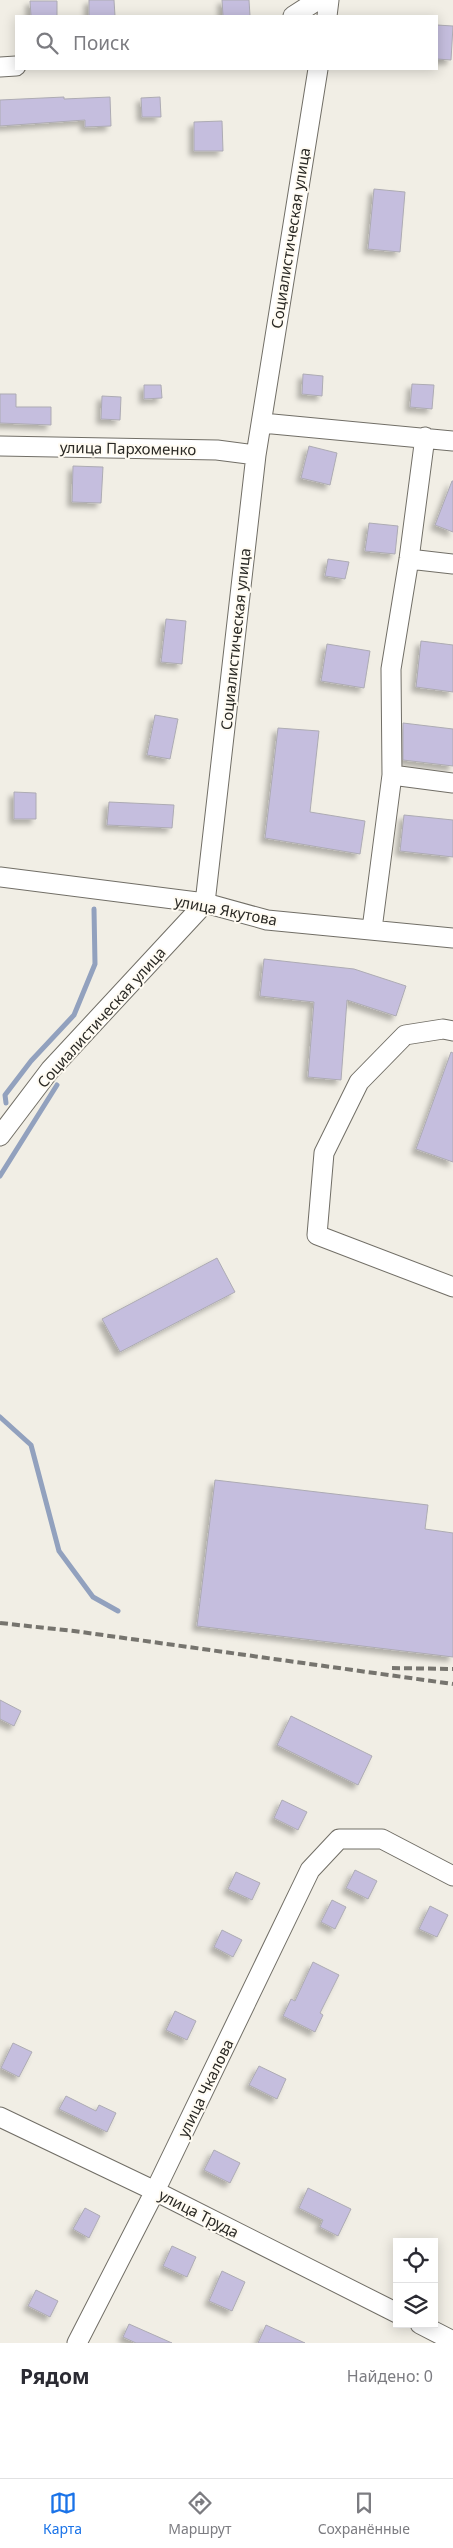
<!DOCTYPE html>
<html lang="ru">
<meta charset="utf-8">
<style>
body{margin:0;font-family:"Noto Sans",sans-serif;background:#f7f7f7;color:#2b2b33}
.controls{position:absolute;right:15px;bottom:15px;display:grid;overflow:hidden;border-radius:0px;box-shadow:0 2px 12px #0003}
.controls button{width:45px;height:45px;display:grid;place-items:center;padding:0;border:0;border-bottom:1px solid #e1e1e2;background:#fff;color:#2b2b33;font:25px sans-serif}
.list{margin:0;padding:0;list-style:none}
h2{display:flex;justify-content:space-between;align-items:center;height:65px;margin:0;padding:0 20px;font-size:21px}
h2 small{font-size:16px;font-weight:400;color:#7c7c81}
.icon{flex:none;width:28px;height:28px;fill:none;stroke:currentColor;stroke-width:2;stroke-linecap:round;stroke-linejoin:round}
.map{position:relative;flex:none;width:453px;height:2343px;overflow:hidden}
.search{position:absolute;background:#fff;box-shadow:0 2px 12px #0003;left:15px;right:15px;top:15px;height:55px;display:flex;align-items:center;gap:12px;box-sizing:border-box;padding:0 18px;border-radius:0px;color:#7c7c81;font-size:19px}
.sheet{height:135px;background:#fff}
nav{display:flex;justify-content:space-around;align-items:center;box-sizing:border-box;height:70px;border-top:1px solid #e1e1e2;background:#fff;font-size:14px;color:#7c7c81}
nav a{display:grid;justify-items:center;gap:2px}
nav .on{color:#1a73e8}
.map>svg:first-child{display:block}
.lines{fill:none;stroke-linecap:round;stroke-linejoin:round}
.stream{stroke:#92a1be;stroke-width:5}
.building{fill:#c5bede;stroke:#adabb3;filter:url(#shadow)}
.minor-casing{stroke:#716e66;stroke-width:21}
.minor{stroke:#fff;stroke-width:19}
.rail{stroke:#76746e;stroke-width:4;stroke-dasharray:8 4;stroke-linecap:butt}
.labels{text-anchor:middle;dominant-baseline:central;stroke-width:4;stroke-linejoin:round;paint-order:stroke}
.street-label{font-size:15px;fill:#2a2925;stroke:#fffbf2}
</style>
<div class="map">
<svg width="453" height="2343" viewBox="0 0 453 2343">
<defs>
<filter id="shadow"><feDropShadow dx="-4.5" dy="4.5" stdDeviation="2.5" flood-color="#0004"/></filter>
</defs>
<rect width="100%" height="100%" fill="#f1eee5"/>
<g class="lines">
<path class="stream" d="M 6,1103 L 5,1095 L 31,1061 L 74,1015 L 95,964 L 94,909
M 0,1176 L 57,1085
M 0,1417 L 31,1445 L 59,1551 L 93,1597 L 118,1611"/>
</g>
<path class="building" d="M 89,0 L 114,0 L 115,16 L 89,16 Z
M 222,0 L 249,0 L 250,16 L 223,16 Z
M 30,1 L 57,1 L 57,16 L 31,16 Z
M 437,25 L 453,26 L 451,60 L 437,59 Z
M 64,97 L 64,99 L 110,97 L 111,126 L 85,127 L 85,120 L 0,126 L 0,100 Z
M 160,97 L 161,117 L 142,117 L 141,98 Z
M 222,121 L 223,151 L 194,151 L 194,122 Z
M 374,189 L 405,192 L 400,252 L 368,249 Z
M 303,374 L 323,376 L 322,396 L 302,394 Z
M 412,384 L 434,385 L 432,409 L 410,407 Z
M 144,385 L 161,385 L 162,398 L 144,399 Z
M 0,394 L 16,394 L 16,407 L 51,407 L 51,425 L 0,423 Z
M 102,396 L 121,397 L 120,420 L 101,419 Z
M 309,446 L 337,453 L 330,485 L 301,478 Z
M 73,466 L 103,467 L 101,503 L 72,502 Z
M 452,481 L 453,481 L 453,532 L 435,525 Z
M 369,523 L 398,526 L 395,554 L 365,551 Z
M 328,559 L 349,562 L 345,579 L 325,576 Z
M 166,619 L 186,621 L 182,664 L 161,662 Z
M 421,641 L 453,645 L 453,692 L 416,687 Z
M 327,644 L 370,651 L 364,688 L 321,681 Z
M 155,715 L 178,719 L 170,759 L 147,755 Z
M 403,723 L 453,729 L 453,766 L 403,760 Z
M 278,728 L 319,731 L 310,812 L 365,821 L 360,854 L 265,838 Z
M 14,792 L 36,793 L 36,819 L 14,819 Z
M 109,802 L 174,805 L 172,828 L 107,825 Z
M 404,815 L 453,820 L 453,857 L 400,851 Z
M 264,959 L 354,969 L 406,986 L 396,1016 L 347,1000 L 341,1080 L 308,1077 L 314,1002 L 260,996 Z
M 451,1052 L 453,1053 L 453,1162 L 416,1149 Z
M 217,1258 L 235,1292 L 120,1352 L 102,1319 Z
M 215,1480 L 428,1505 L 425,1529 L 453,1533 L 453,1657 L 197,1626 Z
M 0,1700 L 21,1711 L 14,1726 L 0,1719 Z
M 291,1716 L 372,1756 L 358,1785 L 277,1745 Z
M 282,1800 L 307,1812 L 298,1830 L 274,1818 Z
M 355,1870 L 377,1881 L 368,1899 L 346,1888 Z
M 236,1872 L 260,1883 L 252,1900 L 228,1889 Z
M 332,1900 L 346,1907 L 335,1929 L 321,1922 Z
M 430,1906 L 448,1915 L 437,1937 L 419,1929 Z
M 222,1930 L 242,1940 L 233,1957 L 214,1947 Z
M 313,1962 L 339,1975 L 320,2013 L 323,2015 L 315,2032 L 283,2016 L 291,1999 L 295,2001 Z
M 175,2011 L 196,2021 L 187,2040 L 166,2030 Z
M 13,2043 L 32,2052 L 19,2077 L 1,2068 Z
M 259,2066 L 286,2079 L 277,2099 L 249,2085 Z
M 66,2096 L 96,2111 L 99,2105 L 116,2113 L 107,2132 L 59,2109 Z
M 214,2150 L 240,2163 L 230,2183 L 204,2170 Z
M 308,2188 L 351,2209 L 338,2236 L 320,2227 L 323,2220 L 299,2208 Z
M 85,2208 L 100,2216 L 89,2238 L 73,2229 Z
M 172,2246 L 196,2257 L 187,2277 L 163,2266 Z
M 222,2271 L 245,2282 L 232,2311 L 209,2301 Z
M 36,2290 L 58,2301 L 50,2317 L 28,2306 Z
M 129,2324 L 172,2343 L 136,2343 L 123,2337 Z
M 266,2325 L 305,2343 L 258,2343 Z"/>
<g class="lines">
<defs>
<path id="minor" d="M 293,16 L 318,0
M 327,16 L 329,0
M 0,67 L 16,66
M 262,423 L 453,441
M 0,446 L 217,450 L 256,455
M 409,559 L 453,564
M 392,775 L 453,783
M 0,877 L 205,903 L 267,920 L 453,938
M 372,929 L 392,775 L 391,669 L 409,559 L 425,437
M 453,1031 L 443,1029 L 405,1035 L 359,1082 L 324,1153 L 317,1235 L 453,1287
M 0,1136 L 50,1070 L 205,903 L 256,455 L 318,69
M 0,2117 L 155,2191 L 397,2313
M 420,2324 L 453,2341
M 77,2343 L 155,2191 L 310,1870 L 339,1839 L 382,1839 L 453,1876"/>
</defs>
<use href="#minor" class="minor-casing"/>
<use href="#minor" class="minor"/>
<path class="rail" d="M 0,1623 L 74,1631 L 453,1684
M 392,1668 L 453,1669"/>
</g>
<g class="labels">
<g class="street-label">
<text transform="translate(290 238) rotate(-81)">Социалистическая улица</text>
<text transform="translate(128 448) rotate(1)">улица Пархоменко</text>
<text transform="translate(235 639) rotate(-84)">Социалистическая улица</text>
<text transform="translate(226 910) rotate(11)">улица Якутова</text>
<text transform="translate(101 1017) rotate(-48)">Социалистическая улица</text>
<text transform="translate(205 2088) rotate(-64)">улица Чкалова</text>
<text transform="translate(199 2213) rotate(27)">улица Труда</text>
</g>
</g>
</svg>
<div class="controls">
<button><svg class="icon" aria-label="locate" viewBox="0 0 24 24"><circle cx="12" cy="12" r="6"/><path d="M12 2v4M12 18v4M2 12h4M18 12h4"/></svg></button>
<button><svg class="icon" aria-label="layers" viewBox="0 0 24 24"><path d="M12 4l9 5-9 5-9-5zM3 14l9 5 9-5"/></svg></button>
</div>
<div class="search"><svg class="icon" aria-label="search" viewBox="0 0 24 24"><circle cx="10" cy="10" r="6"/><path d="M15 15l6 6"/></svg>Поиск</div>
</div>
<section class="sheet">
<h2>Рядом<small>Найдено: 0</small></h2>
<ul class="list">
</ul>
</section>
<nav>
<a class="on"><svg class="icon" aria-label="map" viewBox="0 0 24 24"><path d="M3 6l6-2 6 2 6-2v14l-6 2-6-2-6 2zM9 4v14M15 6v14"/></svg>Карта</a>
<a><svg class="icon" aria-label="directions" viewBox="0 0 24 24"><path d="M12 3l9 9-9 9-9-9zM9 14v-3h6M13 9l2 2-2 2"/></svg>Маршрут</a>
<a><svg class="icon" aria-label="saved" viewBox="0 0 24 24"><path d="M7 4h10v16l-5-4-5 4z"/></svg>Сохранённые</a>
</nav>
